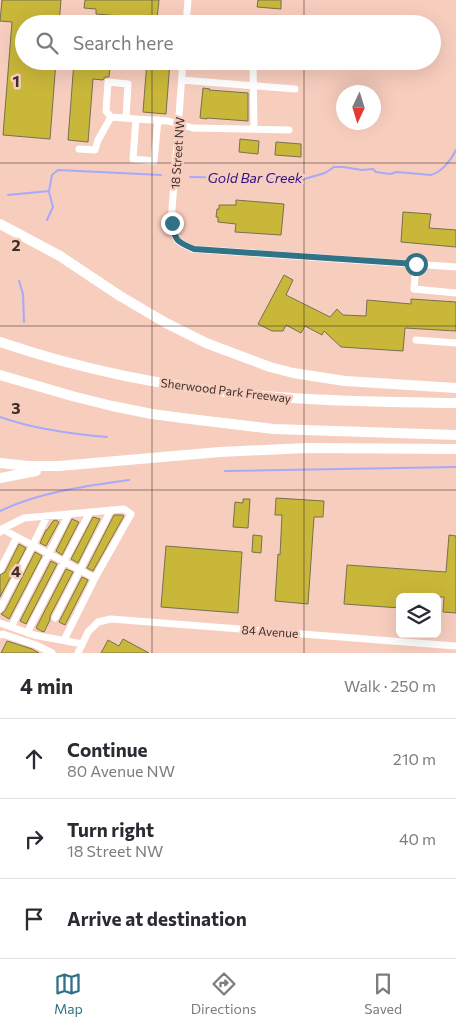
<!DOCTYPE html>
<meta charset="utf-8">
<style>
body{margin:0;font-family:Commissioner,sans-serif;background:#f7f7f7;color:#2b2b33}
.controls{position:absolute;right:15px;bottom:15px;display:grid;overflow:hidden;border-radius:8px;box-shadow:0 5px 20px #0002}
.controls button{width:45px;height:45px;display:grid;place-items:center;padding:0;border:0;border-bottom:1px solid #e1e1e2;background:#fff;color:#2b2b33;font:25px sans-serif}
.compass{position:absolute;left:336px;top:85px;width:45px;height:45px;border-radius:50%;background:#fff;box-shadow:0 5px 20px #0002;rotate:184deg}
.stop{position:absolute;width:15px;height:15px;margin:-11px;border:4px solid #327286;border-radius:50%;background:#fff}
.stop.end{background:#327286;border-color:#fff;box-shadow:0 1px 5px #0008}
.list{margin:0;padding:0;list-style:none}
h2{display:flex;justify-content:space-between;align-items:center;height:65px;margin:0;padding:0 20px;font-size:21px}
h2 small{font-size:16px;font-weight:400;color:#7c7c81}
.list li{display:grid;grid-template-columns:32px 1fr auto;gap:15px;align-items:center;box-sizing:border-box;height:80px;padding:0 20px;border-top:1px solid #e1e1e2}
.list b{display:block;font-size:19px;white-space:nowrap}
.list p{margin:0;font-size:16px;white-space:nowrap;color:#7c7c81}
.list em{font-size:16px;font-style:normal;color:#7c7c81}
.icon{flex:none;width:28px;height:28px;fill:none;stroke:currentColor;stroke-width:2;stroke-linecap:round;stroke-linejoin:round}
.map{position:relative;flex:none;width:456px;height:653px;overflow:hidden}
.search{position:absolute;background:#fff;box-shadow:0 5px 20px #0002;left:15px;right:15px;top:15px;height:55px;display:flex;align-items:center;gap:12px;box-sizing:border-box;padding:0 18px;border-radius:28px;color:#7c7c81;font-size:19px}
.sheet{height:305px;background:#fff}
nav{display:flex;justify-content:space-around;align-items:center;box-sizing:border-box;height:70px;border-top:1px solid #e1e1e2;background:#fff;font-size:14px;color:#7c7c81}
nav a{display:grid;justify-items:center;gap:2px}
nav .on{color:#327286}
.map>svg:first-child{display:block}
.lines{fill:none;stroke-linecap:round;stroke-linejoin:round}
.stream{stroke:#a6aaf9;stroke-width:2}
.building{fill:#c9b73a;stroke:#76714e}
.minor{stroke:#fff;stroke-width:7}
.highway{stroke:#fff;stroke-width:10}
.route{stroke:#327286;stroke-width:6}
.grid{fill:none;stroke:#3f2f29;stroke-width:1;stroke-opacity:0.55}
.labels{text-anchor:middle;dominant-baseline:central;stroke-width:5;stroke-linejoin:round;paint-order:stroke}
.street-label{font-size:12px;fill:#3f2f29;stroke:#f7cdbe}
.water-label{font-size:14px;font-style:italic;fill:#2c1184;stroke:#f7cdbe}
.grid-label{font-size:16px;text-anchor:middle;font-weight:bold;fill:#3f2f29;stroke:#f7cdbe;stroke-width:5;stroke-linejoin:round;paint-order:stroke}
</style>
<div class="map">
<svg width="456" height="653" viewBox="0 0 456 653">
<rect width="100%" height="100%" fill="#f7cdbe"/>
<g class="lines">
<path class="stream" d="M 190,177 L 263,178 L 287,181 L 301,180 L 325,173 L 334,167 L 343,167 L 362,170 L 373,169 L 376,172 L 390,174 L 397,172 L 431,175 C 442,172 451,160 456,150
M 8,195 L 49,191 L 52,175 L 58,170 L 161,175
M 47,220 L 53,207 L 49,192
M 19,281 L 23,294 L 24,322
M 0,417 C 33,429 71,434 107,437
M 225,471 L 456,467
M 0,511 C 40,492 86,486 129,480"/>
</g>
<path class="building" d="M 2,0 L 61,0 L 59,24 L 24,24 L 24,61 L 56,61 L 50,139 L 3,135 L 12,22 L 0,21 Z
M 85,0 L 159,0 L 157,19 L 96,14 L 96,9 L 84,8 Z
M 258,0 L 281,0 L 281,9 L 257,7 Z
M 74,61 L 128,61 L 128,67 L 112,66 L 111,68 L 110,68 L 109,77 L 105,77 L 103,80 L 93,79 L 88,142 L 68,140 Z
M 147,61 L 170,61 L 166,114 L 143,112 Z
M 203,88 L 210,89 L 209,90 L 248,93 L 248,121 L 207,118 L 207,119 L 200,118 Z
M 240,139 L 259,141 L 258,154 L 239,152 Z
M 276,142 L 301,144 L 301,157 L 275,155 Z
M 236,200 L 284,204 L 281,235 L 235,232 L 236,224 L 218,222 L 218,217 L 216,217 L 217,209 L 219,209 L 219,205 L 236,205 Z
M 403,212 L 431,214 L 429,228 L 456,230 L 456,247 L 401,242 Z
M 284,275 L 293,280 L 286,295 L 330,317 L 337,309 L 343,315 L 366,316 L 367,300 L 411,304 L 411,299 L 456,302 L 456,331 L 405,328 L 403,351 L 341,347 L 324,331 L 322,335 L 305,326 L 301,333 L 286,325 L 283,331 L 272,331 L 258,324 Z
M 276,498 L 324,501 L 323,517 L 314,517 L 308,604 L 275,601 L 278,554 L 280,555 L 282,515 L 275,515 Z
M 243,499 L 250,499 L 248,528 L 233,527 L 235,502 L 243,503 Z
M 114,515 L 122,515 L 124,516 L 93,571 L 87,568 Z
M 93,517 L 100,519 L 78,563 L 71,559 Z
M 72,519 L 79,522 L 62,555 L 56,551 Z
M 56,520 L 59,522 L 46,546 L 40,543 L 46,530 L 47,530 L 53,521 Z
M 253,535 L 262,536 L 261,553 L 252,552 Z
M 449,535 L 456,536 L 456,613 L 443,612 L 444,597 L 400,597 L 400,608 L 344,604 L 347,565 L 446,572 Z
M 19,544 L 26,548 L 0,597 L 0,575 L 5,572 Z
M 166,546 L 242,552 L 238,613 L 161,607 Z
M 35,552 L 42,556 L 9,619 L 1,614 L 5,611 Z
M 51,561 L 57,564 L 26,624 L 20,621 Z
M 66,569 L 73,572 L 50,616 L 50,620 L 44,632 L 41,631 L 36,628 Z
M 82,577 L 88,580 L 65,625 L 59,622 Z
M 123,639 L 149,653 L 101,653 L 108,640 L 119,646 Z
M 7,641 L 32,649 L 39,653 L 1,653 Z"/>
<g class="lines">
<path class="minor" d="M 186,24 L 188,0
M 183,61 L 171,223 C 175,241 177,242 193,249 L 456,267
M 253,61 L 254,129
M 182,80 L 295,89
M 126,118 L 128,84 L 108,82 L 106,111 L 111,117 L 136,119
M 158,120 L 154,161 L 133,159 L 136,119 L 168,121 L 193,128 L 289,130
M 79,149 L 95,150 L 98,140 L 111,117
M 416,264 L 414,289 L 456,293
M 416,340 L 456,343
M 0,532 L 2,529 L 24,518 L 124,509 L 131,514 L 95,578 L 2,529
M 0,570 L 17,537
M 0,609 L 33,545 L 47,516
M 55,618 L 111,510
M 0,623 L 34,635 L 82,644
M 11,627 L 69,514
M 27,633 L 90,512
M 0,635 L 3,634 L 36,645 L 52,653
M 64,640 L 95,578
M 78,653 L 88,632 L 98,622 L 111,619 L 456,646"/>
<path class="highway" d="M 0,224 L 60,256 L 120,296 L 166,323 L 206,343 L 270,367 L 293,373 L 345,381 L 456,388
M 0,342 C 94,374 194,392 293,398 C 347,402 402,402 456,403
M 0,375 L 72,396 L 112,406 L 152,414 L 190,419 L 274,429 L 456,435
M 0,463 L 28,466 L 59,466 L 220,452 L 307,448 L 456,449
M 0,478 L 36,471"/>
</g>
<g class="lines">
<path class="route" d="M 172,223 C 175,241 177,242 194,249 L 416,264"/>
</g>
<path class="grid" d="M 152,0 L 152,24M 304,0 L 304,24M 152,61 L 152,653M 304,61 L 304,653M 0,163 L 456,163M 0,326 L 456,326M 0,490 L 456,490"/>
<g class="labels">
<g class="street-label">
<text transform="translate(177 153) rotate(-86)">18 Street NW</text>
<text transform="translate(226 390) rotate(7)">Sherwood Park Freeway</text>
<text transform="translate(270 631) rotate(4)">84 Avenue</text>
</g>
<g class="water-label">
<text x="255" y="177">Gold Bar Creek</text>
</g>
</g>
<g class="grid-label">
<text x="16" y="87">1</text>
<text x="16" y="251">2</text>
<text x="16" y="414">3</text>
<text x="16" y="577">4</text>
</g>
</svg>
<div class="controls">
<button><svg class="icon" aria-label="layers" viewBox="0 0 24 24"><path d="M12 4l9 5-9 5-9-5zM3 14l9 5 9-5"/></svg></button>
</div>
<svg class="compass" viewBox="-18 -18 36 36"><path d="M0-13l5 13h-10z" fill="#e53935"/><path d="M0 13l5-13h-10z" fill="#7c7c81"/></svg>
<div class="stop" style="left:416px;top:264px"></div>
<div class="stop end" style="left:172px;top:223px"></div>
<div class="search"><svg class="icon" aria-label="search" viewBox="0 0 24 24"><circle cx="10" cy="10" r="6"/><path d="M15 15l6 6"/></svg>Search here</div>
</div>
<section class="sheet">
<h2>4 min<small>Walk · 250 m</small></h2>
<ul class="list">
<li><svg class="icon" aria-label="ahead" viewBox="0 0 24 24"><path d="M12 20V5M6 11l6-6 6 6"/></svg><div><b>Continue</b><p>80 Avenue NW</p></div><em>210 m</em></li>
<li><svg class="icon" aria-label="right" viewBox="0 0 24 24"><path d="M7 20v-9h11M14 6l5 5-5 5"/></svg><div><b>Turn right</b><p>18 Street NW</p></div><em>40 m</em></li>
<li><svg class="icon" aria-label="arrive" viewBox="0 0 24 24"><path d="M6 21V4h12l-3 4 3 4H6"/></svg><div><b>Arrive at destination</b></div></li>
</ul>
</section>
<nav>
<a class="on"><svg class="icon" aria-label="map" viewBox="0 0 24 24"><path d="M3 6l6-2 6 2 6-2v14l-6 2-6-2-6 2zM9 4v14M15 6v14"/></svg>Map</a>
<a><svg class="icon" aria-label="directions" viewBox="0 0 24 24"><path d="M12 3l9 9-9 9-9-9zM9 14v-3h6M13 9l2 2-2 2"/></svg>Directions</a>
<a><svg class="icon" aria-label="saved" viewBox="0 0 24 24"><path d="M7 4h10v16l-5-4-5 4z"/></svg>Saved</a>
</nav>
